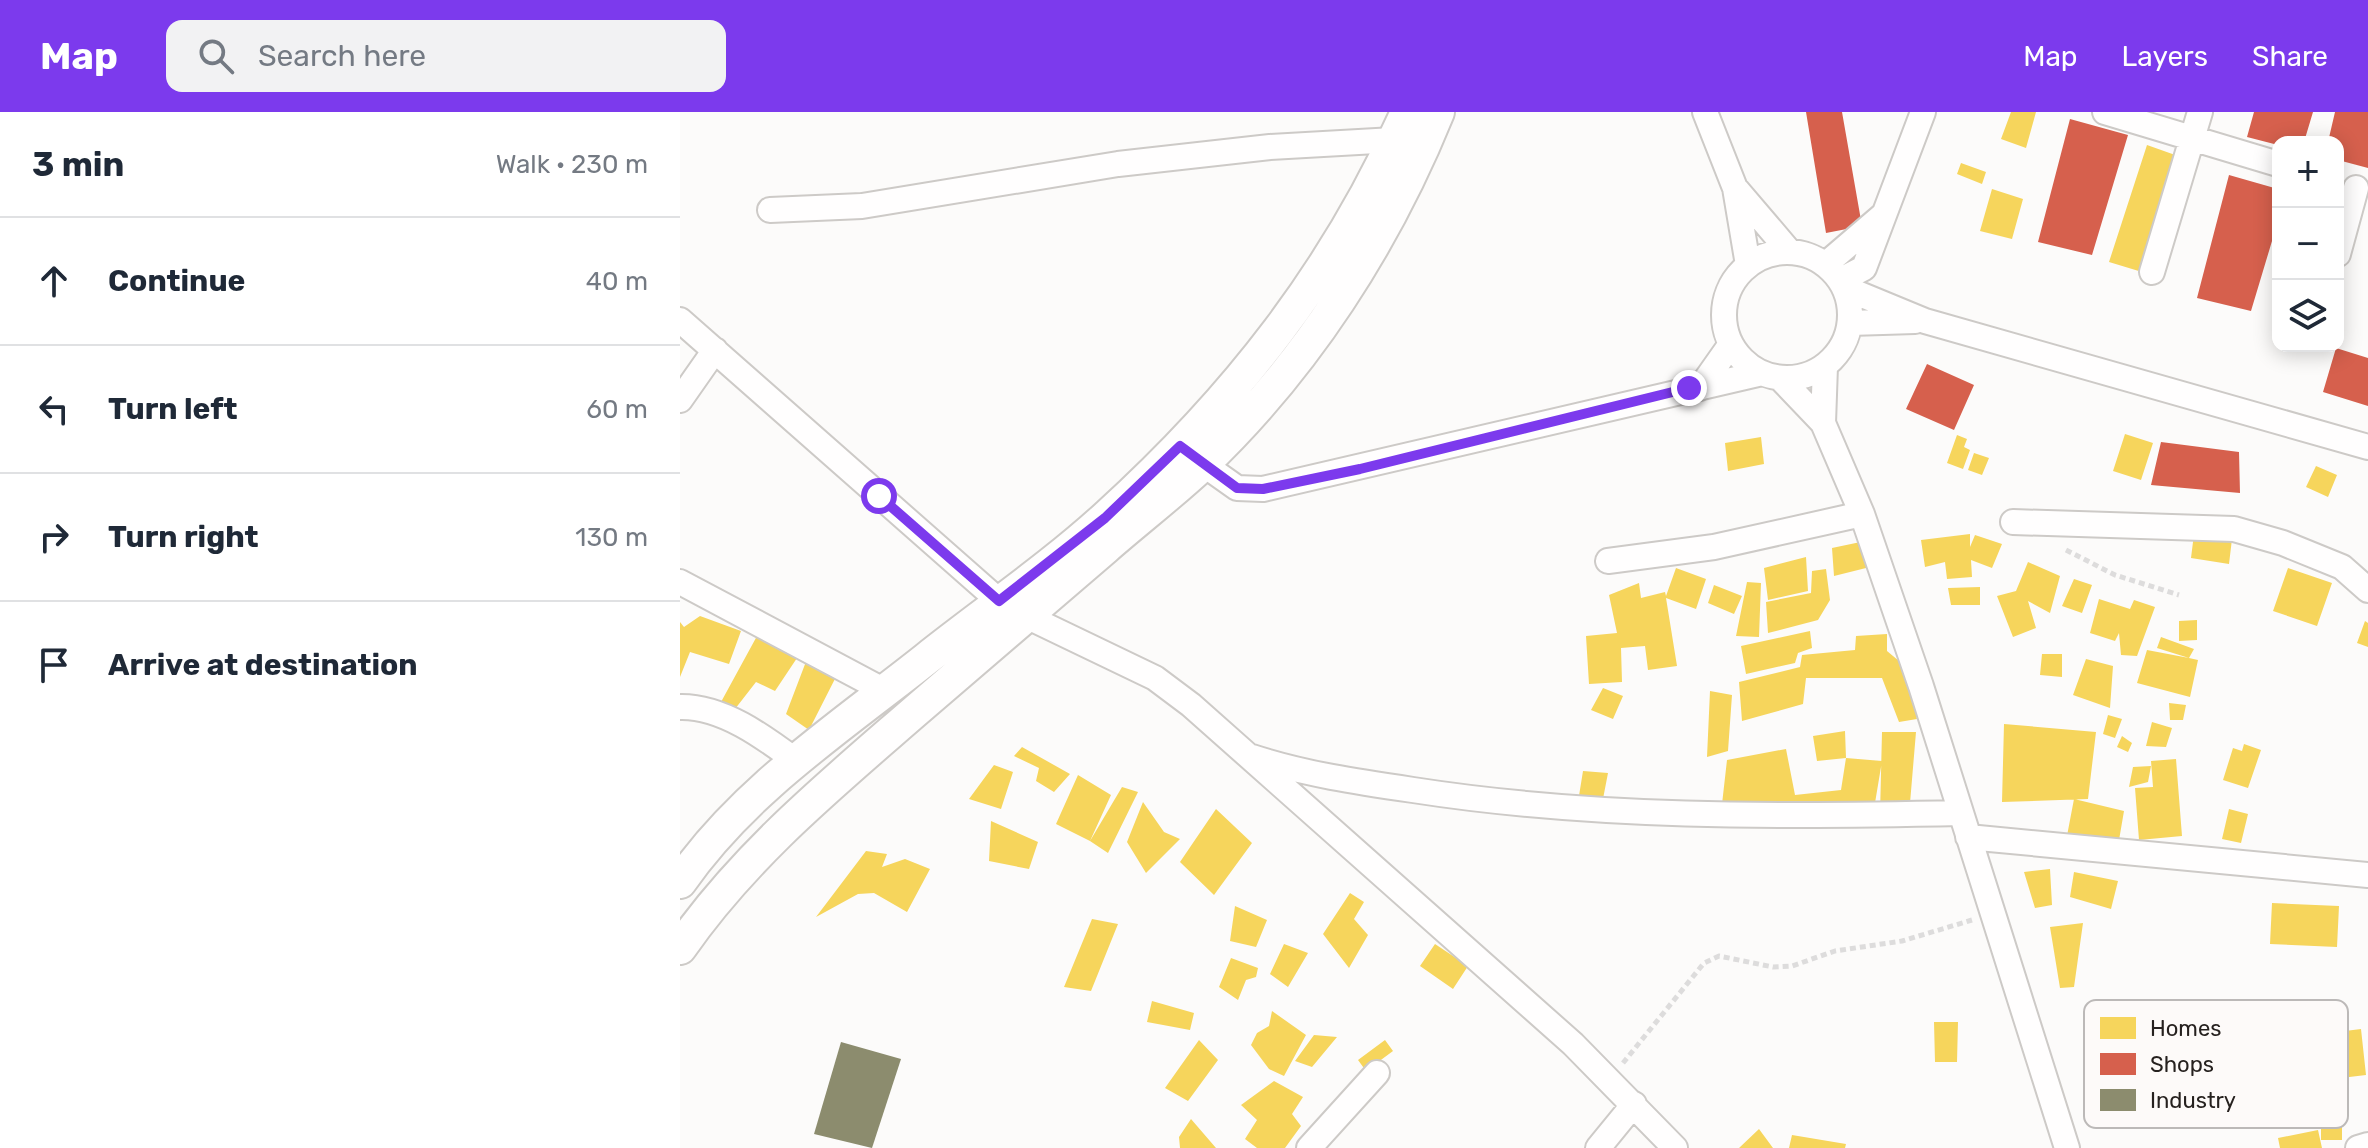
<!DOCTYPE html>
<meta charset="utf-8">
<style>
body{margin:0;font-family:Rubik,sans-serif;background:#f2f2f3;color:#1f2937}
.controls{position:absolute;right:24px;top:24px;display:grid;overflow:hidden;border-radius:16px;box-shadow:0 4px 20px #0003}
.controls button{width:72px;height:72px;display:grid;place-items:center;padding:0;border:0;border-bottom:2px solid #e0e1e3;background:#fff;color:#1f2937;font:40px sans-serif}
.stop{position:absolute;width:24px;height:24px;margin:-18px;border:6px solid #7c3aed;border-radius:50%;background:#fff}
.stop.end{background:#7c3aed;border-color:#fff;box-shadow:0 2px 8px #0008}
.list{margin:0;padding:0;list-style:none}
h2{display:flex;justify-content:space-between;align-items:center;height:104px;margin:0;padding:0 32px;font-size:34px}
h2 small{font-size:26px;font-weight:400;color:#747a83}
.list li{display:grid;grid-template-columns:52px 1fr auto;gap:24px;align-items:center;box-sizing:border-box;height:128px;padding:0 32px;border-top:2px solid #e0e1e3}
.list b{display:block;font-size:30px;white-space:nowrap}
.list em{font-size:26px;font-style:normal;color:#747a83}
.icon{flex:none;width:44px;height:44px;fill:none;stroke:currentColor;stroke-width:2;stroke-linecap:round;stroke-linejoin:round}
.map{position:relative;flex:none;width:1688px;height:1036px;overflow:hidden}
header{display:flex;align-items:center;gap:48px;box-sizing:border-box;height:112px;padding:0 40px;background:#7c3aed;color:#fff}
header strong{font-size:38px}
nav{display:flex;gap:44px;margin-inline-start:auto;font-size:28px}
.search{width:560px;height:72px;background:#f2f2f3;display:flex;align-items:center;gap:20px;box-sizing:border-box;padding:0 28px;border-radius:16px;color:#747a83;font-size:30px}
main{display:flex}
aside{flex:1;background:#fff}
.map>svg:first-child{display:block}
.homes{fill:#f6d55c}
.shops{fill:#d6604d}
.industry{fill:#8c8c6e}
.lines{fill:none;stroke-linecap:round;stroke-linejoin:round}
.street-casing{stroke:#cdcac7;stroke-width:28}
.secondary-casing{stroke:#cdcac7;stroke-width:36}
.path{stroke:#dddcdc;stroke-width:5;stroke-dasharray:6 4;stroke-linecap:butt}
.street{stroke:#fffefe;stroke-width:24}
.secondary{stroke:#fffefe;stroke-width:32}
.route{stroke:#7c3aed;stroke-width:10}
.key{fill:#fdfaf9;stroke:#bcb9b8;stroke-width:2}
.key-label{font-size:22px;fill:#26211f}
</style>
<header>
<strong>Map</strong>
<div class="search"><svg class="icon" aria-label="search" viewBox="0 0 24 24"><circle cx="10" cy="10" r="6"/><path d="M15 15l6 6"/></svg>Search here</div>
<nav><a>Map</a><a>Layers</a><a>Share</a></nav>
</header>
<main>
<aside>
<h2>3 min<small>Walk · 230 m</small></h2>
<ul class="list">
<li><svg class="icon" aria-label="ahead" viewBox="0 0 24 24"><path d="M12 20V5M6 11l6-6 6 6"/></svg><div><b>Continue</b></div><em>40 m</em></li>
<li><svg class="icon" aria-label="left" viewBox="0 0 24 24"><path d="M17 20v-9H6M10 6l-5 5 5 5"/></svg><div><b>Turn left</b></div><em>60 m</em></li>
<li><svg class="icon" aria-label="right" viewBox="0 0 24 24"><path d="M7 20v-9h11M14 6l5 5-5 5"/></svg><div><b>Turn right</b></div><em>130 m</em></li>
<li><svg class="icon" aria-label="arrive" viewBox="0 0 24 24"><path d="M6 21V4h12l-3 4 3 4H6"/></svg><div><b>Arrive at destination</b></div></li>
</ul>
</aside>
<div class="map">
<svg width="1688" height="1036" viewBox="0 0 1688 1036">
<rect width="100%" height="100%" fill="#fcfbfa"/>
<path class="homes" d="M 1331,0 L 1356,0 L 1346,36 L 1321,27 Z
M 1467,33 L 1498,44 L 1462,160 L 1429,150 Z
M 1281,51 L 1306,60 L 1302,72 L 1277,62 Z
M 1312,77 L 1343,87 L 1332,127 L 1300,119 Z
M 1445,322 L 1473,331 L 1461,368 L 1433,359 Z
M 1277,323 L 1287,327 L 1284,335 L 1290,338 L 1283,357 L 1267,351 Z
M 1081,325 L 1084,352 L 1048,359 L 1045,331 Z
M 1294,341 L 1309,346 L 1302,363 L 1288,358 Z
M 1636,354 L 1657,363 L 1648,385 L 1626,375 Z
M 1290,422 L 1290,435 L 1295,423 L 1322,432 L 1312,456 L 1291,448 L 1292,465 L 1267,467 L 1265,450 L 1245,455 L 1241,428 Z
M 1514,422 L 1552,427 L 1549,452 L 1511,446 Z
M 1190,428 L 1198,453 L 1154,464 L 1152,436 Z
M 1126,445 L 1128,479 L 1088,488 L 1084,456 Z
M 1348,450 L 1380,464 L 1370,501 L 1348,489 L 1356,516 L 1333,525 L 1317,484 L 1336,479 Z
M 996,456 L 1026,467 L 1016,497 L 986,486 L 997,554 L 968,558 L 965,534 L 941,536 L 942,570 L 909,572 L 906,524 L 937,521 L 929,483 L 959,471 L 961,486 L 985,480 L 986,484 Z
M 1608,456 L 1652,471 L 1637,514 L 1593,499 Z
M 1146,457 L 1150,488 L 1138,508 L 1088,521 L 1086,490 L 1131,481 L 1132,459 Z
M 1394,467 L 1412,473 L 1402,501 L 1382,494 Z
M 1067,470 L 1081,471 L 1079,525 L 1056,524 Z
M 1034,473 L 1062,484 L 1054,502 L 1028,491 Z
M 1300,475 L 1300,493 L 1271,493 L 1268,476 Z
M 1419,487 L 1450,497 L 1454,488 L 1475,495 L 1457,544 L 1441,543 L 1439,521 L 1435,529 L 1410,521 Z
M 20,504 L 61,519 L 49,552 L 10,540 L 0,565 L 0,510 L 4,515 Z
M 1517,508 L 1517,528 L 1499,529 L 1499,509 Z
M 1685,509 L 1688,511 L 1688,535 L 1677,531 Z
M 83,513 L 119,543 L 95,579 L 76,570 L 55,597 L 41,590 Z
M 1130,519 L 1132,536 L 1118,541 L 1115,551 L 1066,562 L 1061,534 Z
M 1207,522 L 1207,539 L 1225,554 L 1237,607 L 1219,610 L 1202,566 L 1126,566 L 1123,592 L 1062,609 L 1059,570 L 1120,555 L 1122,543 L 1175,538 L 1176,524 Z
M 1481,525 L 1514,537 L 1509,546 L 1518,548 L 1510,585 L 1457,571 L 1467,538 L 1509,546 L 1477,536 Z
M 1362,542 L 1382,542 L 1382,565 L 1360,563 Z
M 127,547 L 161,555 L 129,618 L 106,602 Z
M 1406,547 L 1433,554 L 1430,596 L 1393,583 Z
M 923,576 L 943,584 L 933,607 L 911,598 Z
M 1030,579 L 1052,583 L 1048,639 L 1027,645 Z
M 1489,591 L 1506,593 L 1503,608 L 1490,608 Z
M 1428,603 L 1442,607 L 1435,626 L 1423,622 Z
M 1472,610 L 1492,616 L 1486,635 L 1466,634 Z
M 1324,612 L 1416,620 L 1408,687 L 1322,690 Z
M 1165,619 L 1166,646 L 1137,649 L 1133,624 Z
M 1202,620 L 1236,620 L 1229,703 L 1200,703 Z
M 1442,624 L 1452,631 L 1448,640 L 1437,635 Z
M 1564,632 L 1581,638 L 1568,676 L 1543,668 L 1553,636 L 1562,639 Z
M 342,635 L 390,662 L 374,680 L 356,669 L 359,656 L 334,644 Z
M 1106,637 L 1115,683 L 1161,678 L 1166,646 L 1202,649 L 1194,697 L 1041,701 L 1047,648 Z
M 1496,647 L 1502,724 L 1459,728 L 1455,676 L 1473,675 L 1471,649 Z
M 314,653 L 333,660 L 321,697 L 289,687 Z
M 1471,654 L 1468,670 L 1449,675 L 1453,655 Z
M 903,659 L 928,661 L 922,692 L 898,690 Z
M 398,663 L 431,683 L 410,729 L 376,712 Z
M 442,675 L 458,680 L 428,741 L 410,729 Z
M 1394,687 L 1444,699 L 1438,734 L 1386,729 Z
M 463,690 L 484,720 L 500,727 L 466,761 L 447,730 Z
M 536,697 L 572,731 L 534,783 L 500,750 Z
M 1549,697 L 1568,702 L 1561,731 L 1542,727 Z
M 311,709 L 358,730 L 349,757 L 309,749 Z
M 186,739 L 207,742 L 202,755 L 225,747 L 250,757 L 227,800 L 194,781 L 178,782 L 136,805 Z
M 1370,757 L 1372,793 L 1355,796 L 1344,760 Z
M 1394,760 L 1438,769 L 1431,797 L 1390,785 Z
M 670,781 L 684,790 L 674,807 L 688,823 L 669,856 L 643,822 Z
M 1592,791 L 1659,794 L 1657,835 L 1590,832 Z
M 555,794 L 587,808 L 576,835 L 550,829 Z
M 412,807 L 438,812 L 411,879 L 384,875 Z
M 1403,811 L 1394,875 L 1380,876 L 1370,815 Z
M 604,832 L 628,841 L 608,875 L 590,862 Z
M 755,832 L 788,854 L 773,877 L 740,854 Z
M 551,846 L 578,856 L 576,865 L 566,868 L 558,888 L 539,875 Z
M 472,889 L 514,901 L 510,918 L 467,910 Z
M 592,899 L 626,923 L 604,964 L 589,957 L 571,933 L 577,921 L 589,914 Z
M 1254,910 L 1278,910 L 1277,950 L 1255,950 Z
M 1681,917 L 1686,963 L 1661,966 L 1657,920 Z
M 634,923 L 657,925 L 632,955 L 615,949 Z
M 519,928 L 538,948 L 508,989 L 485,976 Z
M 705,928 L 713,939 L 686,959 L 678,948 Z
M 594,969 L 623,985 L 612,1002 L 621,1014 L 605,1036 L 577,1036 L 565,1027 L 577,1008 L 561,993 Z
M 1641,985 L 1662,985 L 1662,1028 L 1641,1028 Z
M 511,1007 L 536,1036 L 500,1036 L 499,1025 Z
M 1079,1017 L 1093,1036 L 1059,1036 Z
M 1638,1018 L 1642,1036 L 1600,1036 L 1598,1026 Z
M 1112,1023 L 1166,1032 L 1165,1036 L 1109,1036 Z"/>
<path class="shops" d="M 1126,0 L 1162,0 L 1182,114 L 1146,121 Z
M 1574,0 L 1633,0 L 1624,30 L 1598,33 L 1567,25 Z
M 1655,0 L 1688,0 L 1688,56 L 1658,48 L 1658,30 L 1648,30 Z
M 1390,7 L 1448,23 L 1412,143 L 1358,130 Z
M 1549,63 L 1598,77 L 1598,109 L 1571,199 L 1517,186 Z
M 1656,236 L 1688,246 L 1688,294 L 1643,280 Z
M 1247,252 L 1294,273 L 1274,318 L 1226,297 Z
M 1481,330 L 1559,340 L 1560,381 L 1471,373 Z"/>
<path class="industry" d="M 161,930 L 221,947 L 192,1036 L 134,1022 Z"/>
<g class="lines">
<defs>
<path id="street" d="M 1025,0 L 1055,76 L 1068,153
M 1425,0 L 1598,52
M 1057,78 L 1109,139
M 90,98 L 182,94 L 438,52 L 590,35 L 714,28
M1044 203a63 63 0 1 1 126 0a63 63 0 1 1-126 0Z
M 1658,142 L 1676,76
M 1146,152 L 1202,104
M 1472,160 L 1520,0
M 1161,168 L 1184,156 L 1243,0
M 1165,176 L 1245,209 L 1688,335
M 0,208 L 319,489
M 1170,211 L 1235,209
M 1100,266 L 1143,311 L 1182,402 L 1241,574 L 1387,1036
M 1020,276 L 1051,232
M 0,288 L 35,238
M 1143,311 L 1145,254
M 509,342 L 557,376 L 583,377 L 1082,261
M 1333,410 L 1554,417 L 1603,431 L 1662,455 L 1688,478
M 928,449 L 1034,435 L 1182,402
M 0,470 L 205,579
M 346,504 L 475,566 L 511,593 L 893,932 L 995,1036
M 0,595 C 42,594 84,625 116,649
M 572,645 C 624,662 678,670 733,678 C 913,706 1098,705 1281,701
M 1288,725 L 1688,763
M 629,1036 L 697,961
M 918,1036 L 954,992
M 1678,1036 L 1688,1033"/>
<path id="secondary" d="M 0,770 C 64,678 159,616 246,547 C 305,500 370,456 426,405 C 555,288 656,160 727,0
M 0,836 C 64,744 149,674 233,601 C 297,546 361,491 425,436 C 457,408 491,382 522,353 C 625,255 705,131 758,0"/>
</defs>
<use href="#street" class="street-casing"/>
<use href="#secondary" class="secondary-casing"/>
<path class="path" d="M 1386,438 L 1435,463 L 1499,483
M 943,951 L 1024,851 L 1039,844 L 1093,855 L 1112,854 L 1155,839 L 1222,829 L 1292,808"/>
<use href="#street" class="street"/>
<use href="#secondary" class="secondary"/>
</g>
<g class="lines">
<path class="route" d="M 199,384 L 319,489 L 425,406 L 500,334 L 557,376 L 583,377 L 680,357 L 1009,276"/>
</g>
<rect x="1404" y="888" width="264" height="128" rx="12" class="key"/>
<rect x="1420" y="905" width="36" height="22" fill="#f6d55c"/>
<rect x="1420" y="941" width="36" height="22" fill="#d6604d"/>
<rect x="1420" y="977" width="36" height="22" fill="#8c8c6e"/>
<g class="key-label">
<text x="1470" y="924">Homes</text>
<text x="1470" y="960">Shops</text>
<text x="1470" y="996">Industry</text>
</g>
</svg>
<div class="controls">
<button>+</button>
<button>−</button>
<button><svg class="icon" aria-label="layers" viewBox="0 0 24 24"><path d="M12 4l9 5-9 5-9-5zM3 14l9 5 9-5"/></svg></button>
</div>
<div class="stop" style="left:199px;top:384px"></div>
<div class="stop end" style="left:1009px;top:276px"></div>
</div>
</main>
